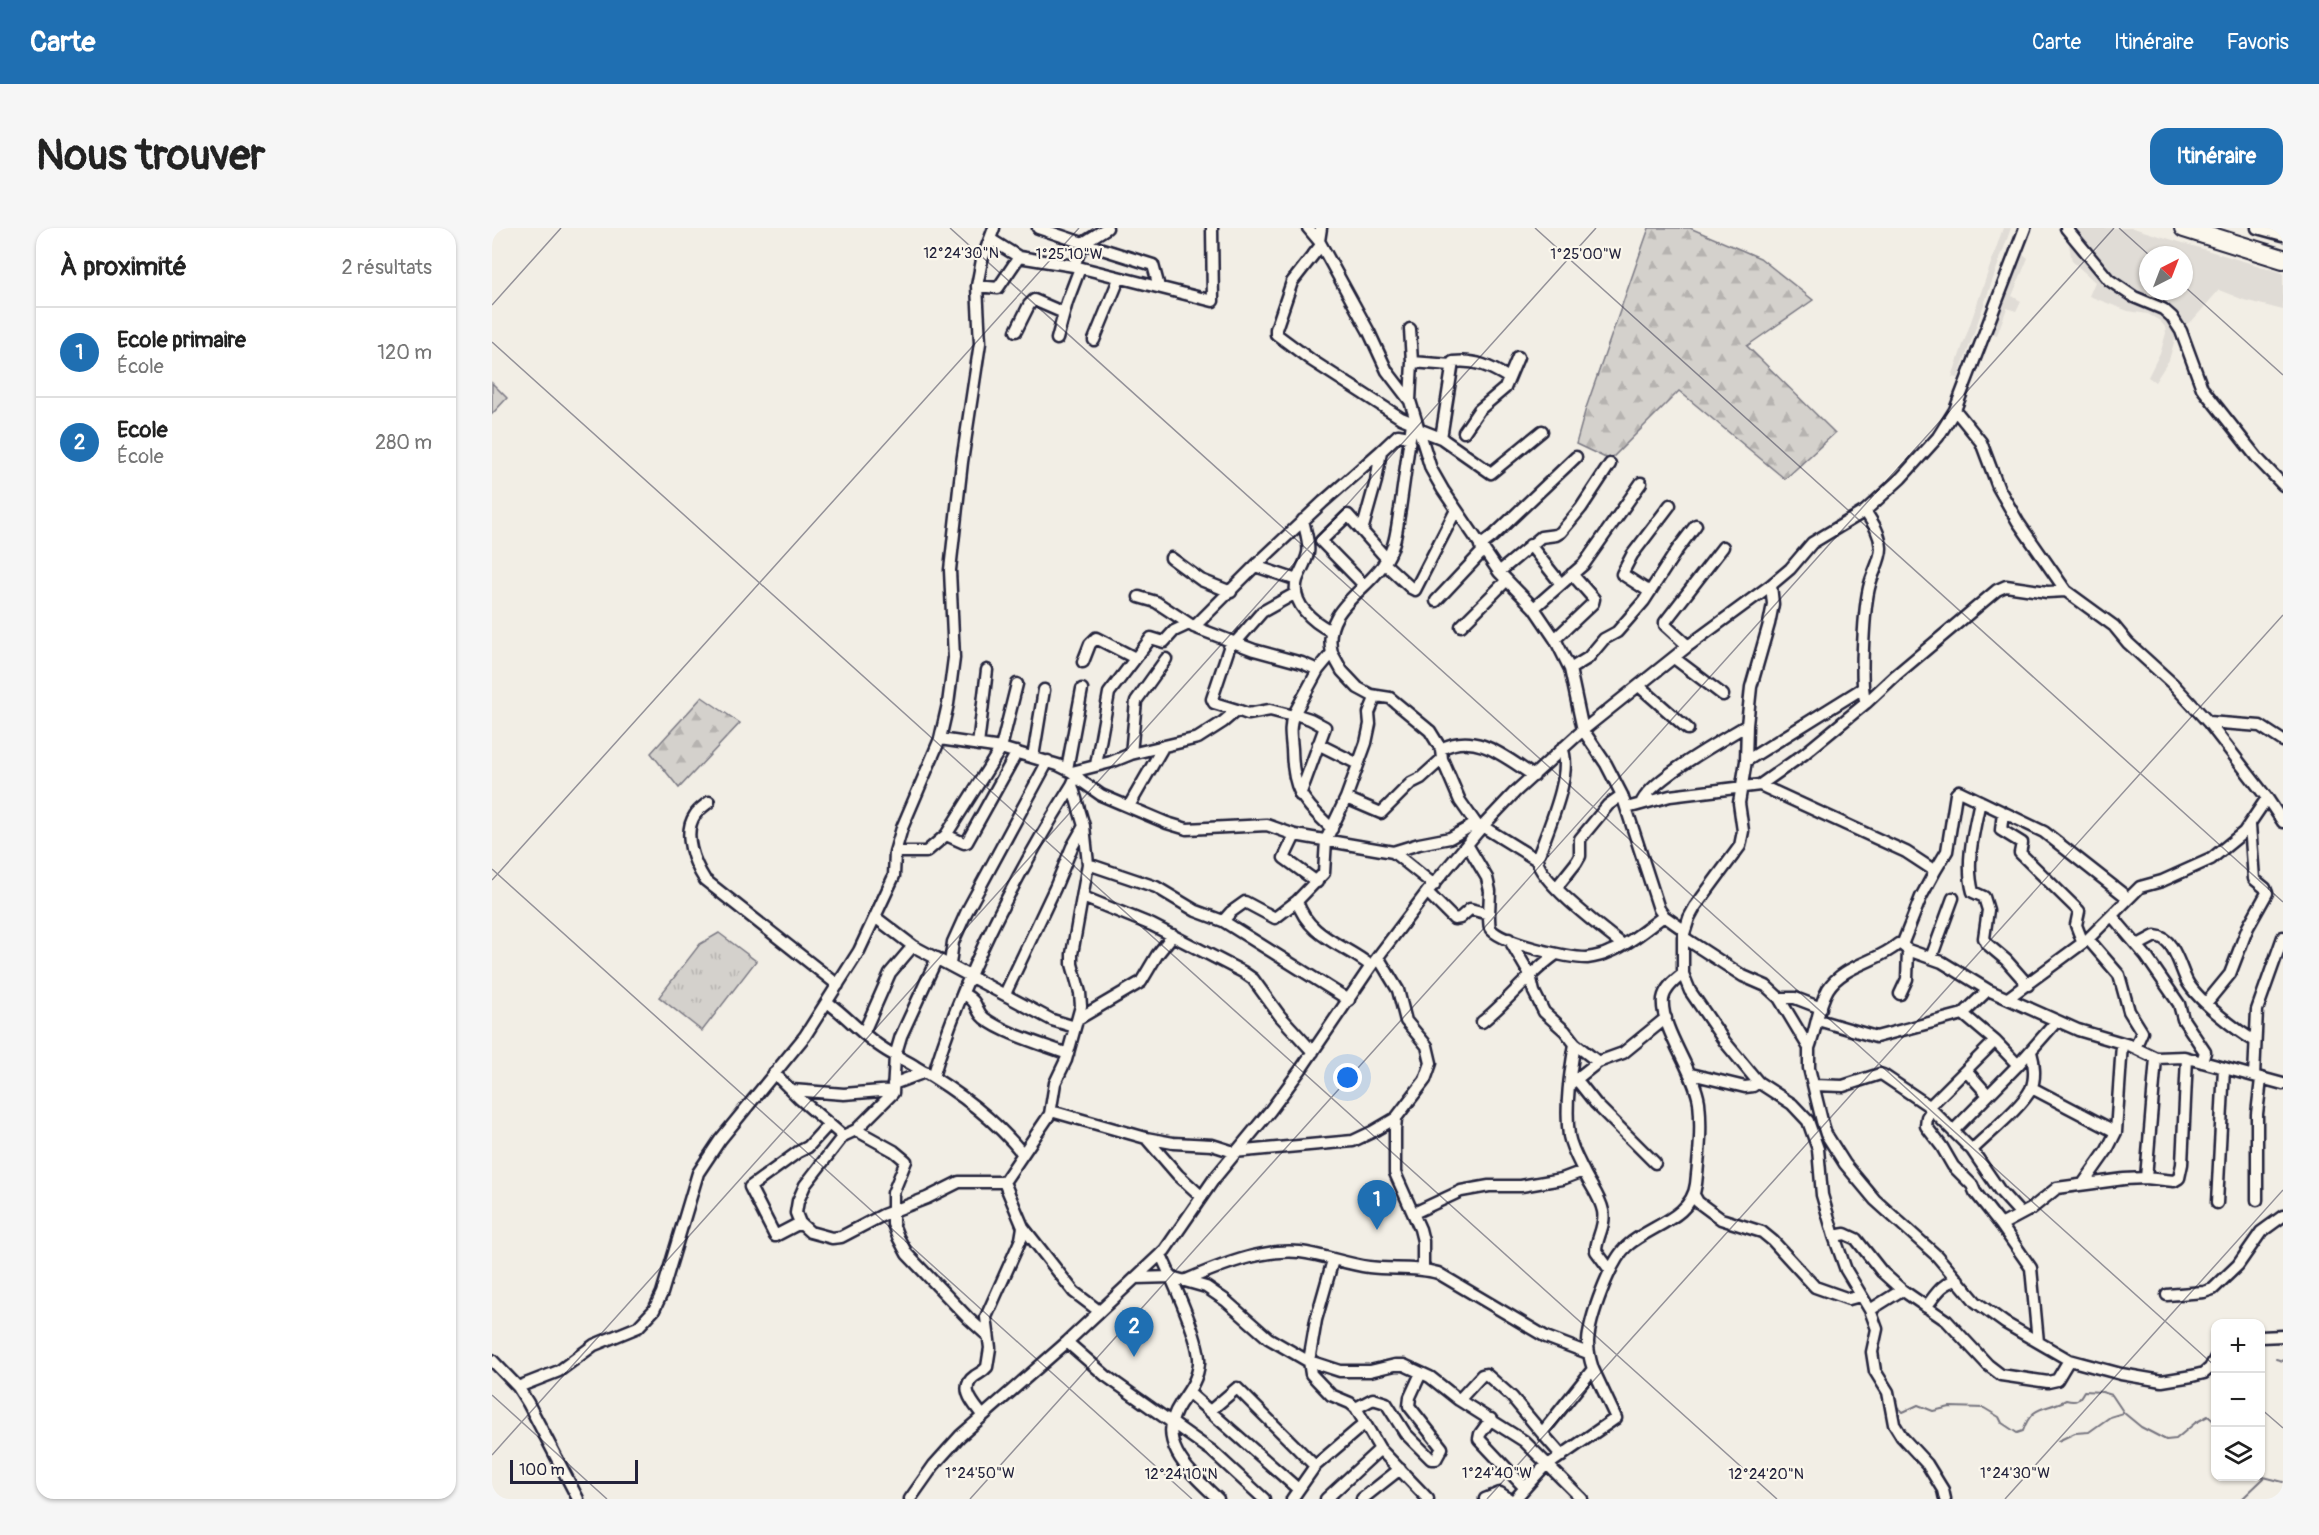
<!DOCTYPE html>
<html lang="fr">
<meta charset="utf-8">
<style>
body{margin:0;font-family:Pangolin,sans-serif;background:#f6f6f6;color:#222}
.controls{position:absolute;right:18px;bottom:18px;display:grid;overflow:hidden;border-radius:12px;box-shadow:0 2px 4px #0004}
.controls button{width:54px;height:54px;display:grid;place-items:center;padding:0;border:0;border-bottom:2px solid #e0e0e0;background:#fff;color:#222;font:30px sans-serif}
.compass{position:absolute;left:1647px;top:18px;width:54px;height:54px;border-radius:50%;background:#fff;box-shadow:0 2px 4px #0004;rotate:42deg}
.scale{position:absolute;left:18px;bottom:15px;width:128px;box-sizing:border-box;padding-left:6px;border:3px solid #22223b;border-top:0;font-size:16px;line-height:21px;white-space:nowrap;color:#22223b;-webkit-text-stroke:4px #fbf7ec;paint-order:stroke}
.you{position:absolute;left:856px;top:850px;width:21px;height:21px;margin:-15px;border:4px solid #fff;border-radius:50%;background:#1a73e8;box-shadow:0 0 0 9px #1a73e833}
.badge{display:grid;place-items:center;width:39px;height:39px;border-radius:50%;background:#1f6fb2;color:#fff;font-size:20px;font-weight:700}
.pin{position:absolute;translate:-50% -50px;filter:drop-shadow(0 2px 3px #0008)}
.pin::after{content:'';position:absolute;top:32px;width:21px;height:18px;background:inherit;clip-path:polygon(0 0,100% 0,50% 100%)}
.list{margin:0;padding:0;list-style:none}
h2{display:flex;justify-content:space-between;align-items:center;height:78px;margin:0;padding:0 24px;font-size:26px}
h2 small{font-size:20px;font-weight:400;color:#767676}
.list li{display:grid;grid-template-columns:39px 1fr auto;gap:18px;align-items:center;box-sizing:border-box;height:90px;padding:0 24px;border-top:2px solid #e0e0e0}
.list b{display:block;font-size:22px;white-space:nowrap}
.list p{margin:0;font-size:20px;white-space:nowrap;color:#767676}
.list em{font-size:20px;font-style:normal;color:#767676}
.icon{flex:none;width:33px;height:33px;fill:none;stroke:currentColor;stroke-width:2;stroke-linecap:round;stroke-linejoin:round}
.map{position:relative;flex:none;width:1791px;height:1271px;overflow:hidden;border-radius:18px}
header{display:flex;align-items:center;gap:36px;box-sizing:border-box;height:84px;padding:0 30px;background:#1f6fb2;color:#fff}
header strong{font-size:28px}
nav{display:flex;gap:33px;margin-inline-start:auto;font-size:21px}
.intro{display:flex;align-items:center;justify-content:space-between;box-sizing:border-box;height:144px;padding:0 36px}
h1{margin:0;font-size:42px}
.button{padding:15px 27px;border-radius:18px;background:#1f6fb2;color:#fff;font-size:21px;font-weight:700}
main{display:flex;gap:36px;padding:0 36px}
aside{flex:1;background:#fff;border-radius:18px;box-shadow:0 2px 4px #0004}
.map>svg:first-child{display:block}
.built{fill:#e0dcd6;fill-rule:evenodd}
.grass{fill:url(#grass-tufts);stroke:#7b7a84;stroke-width:1.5}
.forest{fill:url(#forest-firs);stroke:#7b7a84;stroke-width:1.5}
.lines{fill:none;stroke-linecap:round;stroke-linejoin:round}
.stream{stroke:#76747f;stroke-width:2}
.street-casing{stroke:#22223b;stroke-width:15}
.highway-casing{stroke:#22223b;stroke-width:22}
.street{stroke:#fbf7ec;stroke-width:10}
.highway{stroke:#fbf7ec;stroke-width:18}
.ticks{fill:none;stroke:#22223b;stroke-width:1.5;stroke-opacity:0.45}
.ticks-label{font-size:15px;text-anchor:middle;fill:#22223b;stroke:#fbf7ec;stroke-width:4.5;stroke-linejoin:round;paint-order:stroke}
</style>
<header>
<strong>Carte</strong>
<nav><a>Carte</a><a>Itinéraire</a><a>Favoris</a></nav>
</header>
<div class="intro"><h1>Nous trouver</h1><a class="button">Itinéraire</a></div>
<main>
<aside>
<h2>À proximité<small>2 résultats</small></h2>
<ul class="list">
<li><span class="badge">1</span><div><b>Ecole primaire</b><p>École</p></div><em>120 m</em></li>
<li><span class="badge">2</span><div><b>Ecole</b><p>École</p></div><em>280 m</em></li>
</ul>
</aside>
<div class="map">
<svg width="1791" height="1271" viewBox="0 0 1791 1271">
<defs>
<pattern id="grass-tufts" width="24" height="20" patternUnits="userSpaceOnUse" patternTransform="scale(1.5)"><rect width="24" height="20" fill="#d4d1cc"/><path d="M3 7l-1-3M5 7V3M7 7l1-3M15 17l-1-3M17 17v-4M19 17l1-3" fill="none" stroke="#b6b3b0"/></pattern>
<pattern id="forest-firs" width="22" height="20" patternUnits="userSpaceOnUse" patternTransform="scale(1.5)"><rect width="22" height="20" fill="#d4d1cc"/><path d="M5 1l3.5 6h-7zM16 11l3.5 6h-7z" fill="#b6b3b0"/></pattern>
</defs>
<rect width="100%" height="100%" fill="#f2eee5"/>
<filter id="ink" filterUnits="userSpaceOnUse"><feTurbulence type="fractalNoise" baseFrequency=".0167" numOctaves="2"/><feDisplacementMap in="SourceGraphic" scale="12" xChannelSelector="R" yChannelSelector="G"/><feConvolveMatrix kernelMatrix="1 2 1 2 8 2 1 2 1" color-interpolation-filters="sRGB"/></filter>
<g filter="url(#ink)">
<path class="built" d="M 1511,0 L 1519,0 L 1466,150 L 1460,149 Z
M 1574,0 L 1641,0 L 1791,45 L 1791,82 L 1752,72 L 1727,62 L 1700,93 L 1683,102 L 1683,111 L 1677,132 L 1663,154 L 1656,149 L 1669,123 L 1674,105 L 1673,99 L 1668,93 L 1656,86 L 1636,83 L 1597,68 L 1603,54 L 1580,33 ZM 1656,27 L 1692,27 L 1692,63 L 1656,63 Z
M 1531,26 L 1536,30 L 1520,68 L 1529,73 L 1524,83 L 1515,80 L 1505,107 L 1494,104 L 1515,49 Z"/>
<path class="grass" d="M 227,705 L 264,733 L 210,803 L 167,769 L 208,716 Z"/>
<path class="forest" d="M 1157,0 L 1198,0 L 1268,30 L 1321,72 L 1255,118 L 1343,205 L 1293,251 L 1187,163 L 1118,232 L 1084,216 L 1094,180 Z
M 0,155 L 15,170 L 0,186 Z
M 210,469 L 248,495 L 187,560 L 159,525 Z"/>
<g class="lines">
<path class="stream" d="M 1386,1119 L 1387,1138 L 1395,1153
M 1784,1131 L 1791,1133
M 1404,1178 L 1411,1184 L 1426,1177 L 1441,1183 L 1458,1179 L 1492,1180 L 1507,1189 L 1510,1195 L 1525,1205 L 1531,1203 C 1540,1176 1552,1183 1574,1172 C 1585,1175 1587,1172 1592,1163 L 1610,1164 L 1620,1167 L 1632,1185 L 1649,1199 L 1674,1212 L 1684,1211 L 1703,1195 L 1716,1188 L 1724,1195
M 1566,1213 L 1583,1205 L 1597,1204 L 1618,1189 L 1631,1185
M 1768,1248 L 1791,1254
M 1750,1271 L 1772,1250"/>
<defs>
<path id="street" d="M 546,0 L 591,15 L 615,0
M 816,0 L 827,13
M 829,0 L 827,13 L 877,104 L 895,143 L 918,173 L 939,241 L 951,262 L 1007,344 L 1042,380 L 1063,411 L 1078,441 L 1091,502 L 1114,536 L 1130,567 L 1167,681 L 1172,688 L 1192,702
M 1574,0 L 1617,52 L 1642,69 L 1671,81 L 1680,89 L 1689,103 L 1710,160 L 1766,231 L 1791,257
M 1765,0 L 1791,7
M 498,11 L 527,29 L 582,38 L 721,73 L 720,0
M 829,17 L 800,54 L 784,101 L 784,106 L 819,132 L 909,190 L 924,196
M 582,38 L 591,15 L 661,37 L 667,59
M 485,58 L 506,60 L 527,29
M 524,103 L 537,77 L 542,72 L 572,85
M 565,111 L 575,74 L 588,40
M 602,112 L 627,51
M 920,134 L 959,137
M 918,173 L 920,134 L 918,101
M 1463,182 L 1489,214 L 1506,259 L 1526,294 L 1574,363 L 1622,398 L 1636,415 L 1681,456 L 1716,494 L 1775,570 L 1791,594
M 926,201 L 949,210 L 999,245 L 1050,203
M 972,204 L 987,182 L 1013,160 L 1026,129
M 949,210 L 961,134 C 983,131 999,139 1017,150
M 811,292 C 813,302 818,316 816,325 C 814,335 808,343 805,352 C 798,375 821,394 839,403
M 870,303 L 884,253 L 889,223 L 906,207 L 917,209
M 1038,317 L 1069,356
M 988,318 L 1001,308 L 1084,229
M 679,330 L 709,352 L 739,364
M 892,335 L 919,360 L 923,362 L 964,282
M 763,338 L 831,274 L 889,223
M 1007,344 L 1049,309 L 1064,307 L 1069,304 L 1089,280 L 1118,236
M 872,357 L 829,313 L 856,287 L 895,331
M 1279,357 L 1281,376 L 1277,396 L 1259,459 L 1255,497 L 1254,533 L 1247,575 L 1251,603 L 1248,618 L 1203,679 L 1197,690 L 1191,709 L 1191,746 L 1198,763 L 1233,814 L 1266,854 L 1300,876 L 1316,893 L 1326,921 L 1330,967 L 1342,1008 L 1354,1042 L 1378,1082 L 1385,1101 L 1380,1124 L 1383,1143 L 1396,1164 L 1402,1196 L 1410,1209 L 1435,1236 L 1451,1262 L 1453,1271
M 1158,364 L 1130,346 L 1140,327 L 1178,277
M 647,369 L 664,374 L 702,399 L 762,422 L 810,435 L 826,442
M 944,373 L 992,322
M 1042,380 L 1092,336 L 1149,255
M 969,398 L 1015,352
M 702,399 L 763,338 L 805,352
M 1063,411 L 1101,375 L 1102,371 L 1080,346
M 739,414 L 720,471 L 722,475 L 745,482
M 743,415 L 770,384 L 804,365
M 1196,418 L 1173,397 L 1173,394 L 1231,319
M 840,425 L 850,443 L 866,460 L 879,467 L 898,470 L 938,503 L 949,521 L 950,531 L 968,573 L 987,600
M 1182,430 L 1231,467
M 591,434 L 598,416 L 604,410 L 643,430
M 1078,441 L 1096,430 L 1112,411 L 1125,404 L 1152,373 L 1185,322 L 1204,297
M 1147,458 L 1196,501
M 1374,475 L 1404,447 L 1505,362 L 1514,358 L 1555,364 L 1574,363
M 803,486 L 818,491 L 833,499 L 808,567
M 801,488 C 797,499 799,509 800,521 C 801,565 810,571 840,601
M 1716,494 L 1768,498 L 1791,513
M 448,511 L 509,520 L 566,537 L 580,544 L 592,555 L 609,567 L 675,595 L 695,601 L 775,597 L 803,607 L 901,624 L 927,616 L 958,610 L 983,596
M 826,516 L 866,536
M 486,517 L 495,442
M 1070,520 C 1082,546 1054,605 1045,632 C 1048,654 1112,702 1131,717
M 949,521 C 984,502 1014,530 1042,548
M 639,526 L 644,473 L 674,431
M 541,529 L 552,462
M 1254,533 L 1371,460
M 604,537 L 617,465 L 659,410 L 672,414 L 682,403 L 697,396
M 575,541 L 590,461
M 580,544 L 619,534 L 639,526 L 706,510 L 731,494 L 745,482 L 756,486 L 778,482 L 801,488 L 826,442 L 840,425 C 829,380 877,363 895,331 C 904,316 905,298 908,281 C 912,253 916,224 920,195
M 1268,557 L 1414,624 L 1443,643 L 1429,669 L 1410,717 L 1416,722 L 1450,734 L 1496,762 L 1586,802 L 1637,817 L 1664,830 L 1692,829 L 1791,856
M 854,570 L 889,585 L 919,555 L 929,550 L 950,531
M 1488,573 C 1482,602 1473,635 1481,664 L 1492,669 L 1496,682 L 1492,710 L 1495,716 L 1514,732 L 1536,757
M 217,574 C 212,578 206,582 203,587 C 190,606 202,635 213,652 L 346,757
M 1149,576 C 1157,552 1231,512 1255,497
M 637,578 L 671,519
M 1135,580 L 1178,568 L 1268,557 L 1312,526 L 1374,475 C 1367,457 1372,376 1378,356 C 1381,344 1389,332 1389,320 C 1388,305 1381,295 1373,283
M 1511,584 L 1509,602 L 1530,615 L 1528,625 L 1587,683 L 1584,697 L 1591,715
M 990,598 L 1045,632
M 454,607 L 509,520 L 525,456
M 803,607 L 792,630 L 825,654
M 976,618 L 995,650 L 998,663 L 997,686
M 403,624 L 434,624 L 454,607 L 472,615 L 475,614 L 525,524
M 901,624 L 942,657
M 596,636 L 664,659 L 704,683 L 731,693 L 857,772
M 1443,643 L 1455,623 L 1464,566 L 1467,563 L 1552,604 L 1636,670
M 1064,660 L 1084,635 L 1088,628 L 1088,611 L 1116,577 L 1130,567
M 935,664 L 962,691 L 968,690 L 978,681 L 997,686 C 997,690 997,696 998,700 C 1007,715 1077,730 1095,730 C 1102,729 1111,727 1117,724 C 1137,716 1154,701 1172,688
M 591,669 L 660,697 L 751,744 L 761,751 L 788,788 L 821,824
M 805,673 C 817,710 852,716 879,738
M 1620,688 L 1654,728 L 1687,776 L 1691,791 L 1713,824 L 1710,834
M 383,689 L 421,718 L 560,792 L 583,799
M 731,693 L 739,684 L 753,674 L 783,690 L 805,673 L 832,645 L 834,612 L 854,570 L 874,515 L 878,496 L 877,485 L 884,468
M 1191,709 L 1251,748 L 1274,758 L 1287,770 L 1317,820 L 1317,840 L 1330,893 L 1334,906 L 1353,936 L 1383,972 L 1445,1028 L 1484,1074 L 1495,1082 L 1513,1095 L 1577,1132 L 1629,1146 L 1670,1153 L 1700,1148 L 1712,1145 L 1718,1140 L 1724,1129
M 1017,711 L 1038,747 L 1042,764 L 1052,784 L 1073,803 L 1083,816 C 1078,845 1073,878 1077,908 C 1079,919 1086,932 1091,942 C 1097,956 1108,968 1111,983 C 1114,998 1104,1010 1104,1023 L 1118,1042
M 1596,711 L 1627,747 L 1637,783 L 1650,804 L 1643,820
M 1646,717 L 1663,708 C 1683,709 1688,742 1696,755 C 1707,773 1745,803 1763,813
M 886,729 L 906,762 L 914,793 L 935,818 L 939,835 L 933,852 L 904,890 L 903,902 L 903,945 L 928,1001 L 931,1013 L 931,1041
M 1439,730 L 1461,670
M 458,736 L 461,714 L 475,683 L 556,533
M 472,766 C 488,775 482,781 492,790 C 511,805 552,817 576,826
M 513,766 L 563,660 L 580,619 L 592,598
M 1408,766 L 1415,751 L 1416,722
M 1287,770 L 1303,770 L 1329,780
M 1516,770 L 1596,711 L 1648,659 L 1670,653 L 1719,631 L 1752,604 L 1775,570
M 335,774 C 355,788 371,808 392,821 C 402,828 414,832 424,839 C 464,862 502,890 531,926 L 512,954 L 531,999 L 529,1011 L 494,1089 L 498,1120 L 495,1139 C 491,1144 487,1145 483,1148 C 466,1160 482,1176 490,1187
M 1715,774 L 1738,746 L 1756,699 L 1775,665 L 1773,660 L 1762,651 L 1758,597
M 1471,786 L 1496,762
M 586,791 L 649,754 L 665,727 L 681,707
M 1326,792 L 1384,809 L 1471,786 L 1503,813 L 1526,837 L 1564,794
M 990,794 C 1016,773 1036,746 1063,727
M 372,804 L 398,745 L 421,718
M 1083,816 L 1106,834
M 1317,820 C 1324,802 1326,778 1336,761 C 1351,737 1386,734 1406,716 L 1410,717
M 1474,842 L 1496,867
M 282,845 L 308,871 L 351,908
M 1199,846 L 1253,859 L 1261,858 L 1266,854
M 1762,848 L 1765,782 L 1791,709
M 441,849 C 470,750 525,645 580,557
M 1085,852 L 1104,876 L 1163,935
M 401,856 L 433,844
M 1077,857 L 1106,834 L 1131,825 L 1174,790
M 1322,857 L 1351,858 L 1388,846 L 1391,847 L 1434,876 L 1480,922
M 1540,860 L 1624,904
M 300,862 L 352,866 L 401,862
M 1437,879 L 1503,813
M 1440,882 L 1435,889 L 1434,898 L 1450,919 L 1461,938 L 1480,957 L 1483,964 L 1509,997
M 559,883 L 654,910 L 681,915 L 720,917 L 742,924 L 861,913 L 880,904 L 904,890
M 337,896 L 316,919 L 306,924 L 258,959 L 283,1008 L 308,995 L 304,985 L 306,973 L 313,957 L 351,908 L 364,902 L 401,865 L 403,828 L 409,808 L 445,730
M 364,902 L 402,923 L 414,933 L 401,965 L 401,996 L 406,1009 L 415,1026 L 476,1090 L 496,1108
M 1461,903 L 1526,837
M 654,910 L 686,947 L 709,968
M 531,926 L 558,886 L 563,855 L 574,832 L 589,778 L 588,765 L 580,736 L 580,726 L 596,636 L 592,598 L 580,557 L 584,548
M 1654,950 L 1664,830
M 1591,956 L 1615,922 L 1624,904 L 1630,816
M 1202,967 L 1206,974 L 1229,991 L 1270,1004 L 1281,1013 L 1323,1059 L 1357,1071 L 1368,1068
M 1765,972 L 1765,886 L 1769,851
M 1725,975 L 1732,840
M 922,985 L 969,963 L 997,958 L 1029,958 L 1070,951 L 1091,943
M 1528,985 L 1508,963 L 1480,922 C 1496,906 1530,879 1539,861 C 1544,850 1542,834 1539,824
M 308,995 L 318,1004 L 340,1010 L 349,1009 L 391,987 L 435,970 L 467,954 L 512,954
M 531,999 L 582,1064 L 607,1083
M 1342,1008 L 1353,1006 L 1364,1011 L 1390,1044 L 1410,1062
M 669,1027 C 679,1049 709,1113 707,1135 C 706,1151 697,1163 688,1176 C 662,1215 699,1245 726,1271
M 841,1032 L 824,1092 L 817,1133 L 819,1146 L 839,1167 L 858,1175 L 864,1180 L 888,1221 L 936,1271
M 644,1050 L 679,1049 L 714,1059 L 733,1072 L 776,1110 L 814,1132 L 848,1143 L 878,1143 L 903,1137 L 912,1137 L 938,1149 L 967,1172 L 1032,1213 L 1090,1271
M 692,1053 C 727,1038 770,1020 808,1024 C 832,1027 854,1036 877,1039 C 900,1042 923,1038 946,1045 L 1054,1109 L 1096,1125
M 1675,1067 L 1712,1064 L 1721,1061 L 1746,1037 L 1769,1004 L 1791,988
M 1434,1079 C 1443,1068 1450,1054 1466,1052
M 1378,1082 L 1410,1062 L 1455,1093 L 1496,1137 L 1509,1147 L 1556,1154 L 1565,1152 L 1577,1132
M 1768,1109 L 1791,1108
M 575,1114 L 614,1148 L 720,1223 L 772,1271
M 1546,1114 L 1539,1040 L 1509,997 L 1539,981 L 1565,960 L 1632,951 L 1654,950 L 1682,953 L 1687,950 L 1690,936 L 1695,830
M 0,1132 L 26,1159 L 36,1175 L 86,1271
M 26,1159 L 67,1143 L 102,1117 L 146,1099 L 162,1082 L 170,1065 L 206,945 L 228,912 L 313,808 L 367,723 L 402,648 L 403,624 L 410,600 L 448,511 L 456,476 L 462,430 L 458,342 L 470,234 L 488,115 L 485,58 L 490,32 L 502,0
M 697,1165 L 806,1261
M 967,1172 L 990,1147 L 994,1146 L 1020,1169 L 1050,1205
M 864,1180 L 881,1171 L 894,1175 L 913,1205 L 939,1231 L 944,1231 L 950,1220 L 917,1178 L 918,1169 L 929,1145
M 718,1183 L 745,1160 L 823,1238
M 999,1191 L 988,1206 L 987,1211 L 1033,1260
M 1070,1228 L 1050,1205 L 1101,1141 C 1098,1132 1096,1124 1096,1114 C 1097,1091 1118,1033 1135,1018 C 1157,998 1200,990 1204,956 C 1207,928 1210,902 1207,874 C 1202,842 1168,800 1171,771 C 1173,760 1183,752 1191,746
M 418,1271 L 442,1237 L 468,1208 L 575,1114 L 673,1022 L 722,951 L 778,883 L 809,841 L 879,738 L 935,664 L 988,601 L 1023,564 L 1091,502 L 1196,418 L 1279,357 L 1298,341 L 1320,315 L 1373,283 L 1409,250 L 1446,209 L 1463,182 L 1533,0
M 800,1271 L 823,1238 L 872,1196
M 834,1271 L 888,1221
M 870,1271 L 908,1241
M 993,1271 L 1008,1265 L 1017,1271
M 1023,1271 L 1050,1241 L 1124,1190 L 1101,1141"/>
<path id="highway" d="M 1692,0 L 1791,31"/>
</defs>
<use href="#street" class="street-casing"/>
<use href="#highway" class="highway-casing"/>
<use href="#street" class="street"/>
<use href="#highway" class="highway"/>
</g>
</g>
<path class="ticks" d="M 458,0 L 1724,1139M 1043,0 L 1791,674M 1627,0 L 1657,27M 1692,58 L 1791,147M 0,77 L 69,0M 0,114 L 1285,1271M 0,641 L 700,1271M 0,652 L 587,0M 0,1167 L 115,1271M 1768,1180 L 1791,1200M 0,1227 L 1104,0M 478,1271 L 1622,0M 995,1271 L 1791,387M 1513,1271 L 1791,962"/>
<g class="ticks-label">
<text x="469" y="30">12°24'30"N</text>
<text x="577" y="31">1°25'10"W</text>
<text x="1094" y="31">1°25'00"W</text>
<text x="488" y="1250">1°24'50"W</text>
<text x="1005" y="1250">1°24'40"W</text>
<text x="1523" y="1250">1°24'30"W</text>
<text x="689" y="1251">12°24'10"N</text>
<text x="1274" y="1251">12°24'20"N</text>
</g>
</svg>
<div class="controls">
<button>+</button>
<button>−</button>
<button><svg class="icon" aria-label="layers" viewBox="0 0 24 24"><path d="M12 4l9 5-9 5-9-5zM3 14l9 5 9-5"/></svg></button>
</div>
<svg class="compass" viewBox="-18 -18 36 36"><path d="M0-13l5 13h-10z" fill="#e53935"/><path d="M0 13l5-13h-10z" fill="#767676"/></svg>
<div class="scale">100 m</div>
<div class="you"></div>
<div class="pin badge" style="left:885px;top:1002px">1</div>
<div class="pin badge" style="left:642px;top:1129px">2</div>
</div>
</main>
